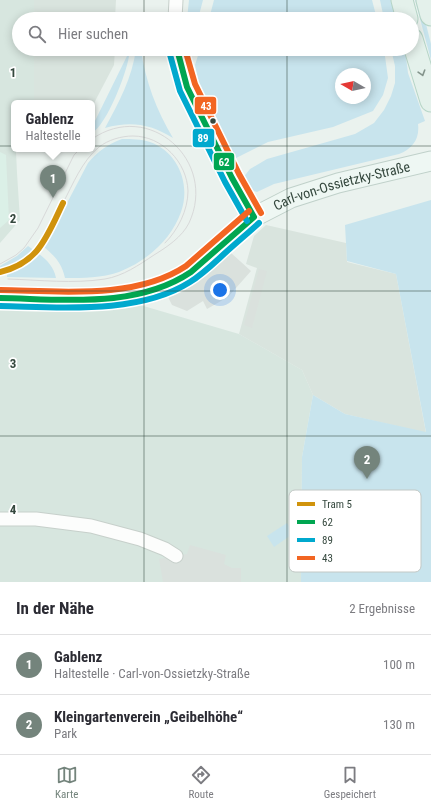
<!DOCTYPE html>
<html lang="de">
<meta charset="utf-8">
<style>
body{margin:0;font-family:"Roboto Condensed",sans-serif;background:#f7f7f7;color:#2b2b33}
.compass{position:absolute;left:335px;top:68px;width:36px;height:36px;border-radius:50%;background:#fff;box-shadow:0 2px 10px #0003;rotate:279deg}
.you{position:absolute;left:220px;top:290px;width:14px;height:14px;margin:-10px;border:3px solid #fff;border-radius:50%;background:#1a73e8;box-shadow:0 0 0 6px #1a73e833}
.badge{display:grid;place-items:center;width:26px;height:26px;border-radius:50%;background:#74847c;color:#fff;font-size:13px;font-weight:700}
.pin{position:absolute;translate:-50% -33px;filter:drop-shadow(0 1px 2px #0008)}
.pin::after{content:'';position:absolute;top:21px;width:14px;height:12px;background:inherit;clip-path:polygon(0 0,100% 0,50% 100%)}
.popup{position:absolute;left:11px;top:100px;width:84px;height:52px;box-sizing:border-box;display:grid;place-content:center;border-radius:6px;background:#fff;filter:drop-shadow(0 1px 3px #0005);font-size:13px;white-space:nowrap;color:#7c7c81}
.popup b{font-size:15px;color:#2b2b33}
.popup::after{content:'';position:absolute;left:50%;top:100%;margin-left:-8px;border:8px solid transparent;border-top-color:#fff}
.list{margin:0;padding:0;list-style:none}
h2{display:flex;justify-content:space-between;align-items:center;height:52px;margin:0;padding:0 16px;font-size:17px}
h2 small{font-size:13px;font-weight:400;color:#7c7c81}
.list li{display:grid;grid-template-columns:26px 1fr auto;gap:12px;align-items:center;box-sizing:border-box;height:60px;padding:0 16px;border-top:1px solid #e1e1e2}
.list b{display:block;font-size:15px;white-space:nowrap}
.list p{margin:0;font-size:13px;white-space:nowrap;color:#7c7c81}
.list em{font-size:13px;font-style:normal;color:#7c7c81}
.icon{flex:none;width:22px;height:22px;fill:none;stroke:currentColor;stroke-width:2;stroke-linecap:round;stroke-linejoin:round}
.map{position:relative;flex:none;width:431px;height:582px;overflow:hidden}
.search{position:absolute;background:#fff;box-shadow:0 2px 10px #0003;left:12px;right:12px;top:12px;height:44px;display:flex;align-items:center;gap:10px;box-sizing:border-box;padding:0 14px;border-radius:22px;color:#7c7c81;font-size:15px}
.sheet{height:172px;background:#fff}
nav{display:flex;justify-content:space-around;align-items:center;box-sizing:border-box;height:56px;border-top:1px solid #e1e1e2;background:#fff;font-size:11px;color:#7c7c81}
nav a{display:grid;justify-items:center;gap:2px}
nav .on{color:#74847c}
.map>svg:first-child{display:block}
.residential{fill:#d7e6df}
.industrial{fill:#d9e4de}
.education{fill:#dbf0e7}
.green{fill:#c8e4ed;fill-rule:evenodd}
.parking{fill:#dae1dd}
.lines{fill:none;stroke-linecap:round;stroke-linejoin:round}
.street-casing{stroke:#c7d0cb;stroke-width:15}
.secondary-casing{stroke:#c0d1ca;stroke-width:21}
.primary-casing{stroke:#b6d5c7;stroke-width:23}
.street{stroke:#fcfdfc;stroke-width:13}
.secondary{stroke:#eef7f3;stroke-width:19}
.primary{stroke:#e4f1eb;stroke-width:21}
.tram{stroke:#d8d9d9;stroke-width:1}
.bus-1-casing{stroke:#fff;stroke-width:9}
.bus-2-casing{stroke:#fff;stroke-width:9}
.bus-3-casing{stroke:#fff;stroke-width:9}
.bus-1{stroke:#00a651;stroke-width:6}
.bus-2{stroke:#00a9ce;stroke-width:6}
.bus-3{stroke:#f26522;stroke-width:6}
.tram-1-casing{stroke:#fff;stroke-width:9}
.tram-1{stroke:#d0930c;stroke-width:6}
.oneway{stroke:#84948c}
.grid{fill:none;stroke:#35483e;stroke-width:1;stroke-opacity:0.55}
.bus-dot{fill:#35483e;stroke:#fff;stroke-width:1.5}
.labels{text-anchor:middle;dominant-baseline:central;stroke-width:3.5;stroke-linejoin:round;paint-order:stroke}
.street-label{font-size:14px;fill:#35483e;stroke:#fff}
.key{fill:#fff;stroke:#c2c8c5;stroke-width:1}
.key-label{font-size:11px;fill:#35483e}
.grid-label{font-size:13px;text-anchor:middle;font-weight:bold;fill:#35483e;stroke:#fff;stroke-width:3.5;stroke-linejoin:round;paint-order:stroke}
.line-badge{stroke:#fff;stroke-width:1.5}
.badge-label{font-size:11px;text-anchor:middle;font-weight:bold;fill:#fff}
</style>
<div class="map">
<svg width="431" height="582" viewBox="0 0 431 582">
<rect width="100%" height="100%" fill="#eaf2ee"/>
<path class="residential" d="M 0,0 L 34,0 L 34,19 L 19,19 L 19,49 L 34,49 L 34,103 L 14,103 L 14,149 L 17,149 L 16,151 L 17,173 L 20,220 L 0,243 Z
M 123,300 L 239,334 L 302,370 L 313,395 L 302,457 L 301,582 L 0,582 L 0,302 Z"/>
<path class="industrial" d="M 34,0 L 116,0 L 115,19 L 34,19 Z
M 34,49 L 115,49 L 114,65 L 92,107 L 92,103 L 34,103 Z
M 266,225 L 346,243 L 347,262 L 396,274 L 426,433 L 345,414 L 313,395 L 302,370 L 239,334 L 257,268 L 246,264 L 254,236 Z"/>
<path class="education" d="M 0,152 L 6,155 L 9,220 L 0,228 Z"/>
<path class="green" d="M 189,0 L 203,0 L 198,19 L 187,19 Z
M 214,0 L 372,0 L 377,19 L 209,19 Z
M 380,0 L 395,0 L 399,19 L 384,19 Z
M 415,0 L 420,0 L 431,44 L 431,60 Z
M 136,49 L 141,49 C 145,81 157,111 173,138 C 150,124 131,121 105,128 C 119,102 132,78 136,49 Z
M 200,49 L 384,49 L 388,78 L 383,95 L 373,111 L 333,127 L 268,142 L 236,158 L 202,97 L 195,65 ZM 341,74 L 365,74 L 365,98 L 341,98 Z
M 391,49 L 405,49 L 408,73 L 425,121 L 418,124 C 420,139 412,149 399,154 L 274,184 L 257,192 L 249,189 L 242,179 L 250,169 L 267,159 L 355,134 L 374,123 L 384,110 L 391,96 L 395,83 L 395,66 Z
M 127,56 L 129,56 C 126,75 107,124 92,133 L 92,127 Z
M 122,139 C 132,139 141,139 150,142 C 178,152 191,184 181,212 C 171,240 147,261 119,272 C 102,278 83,278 65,278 C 62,264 55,256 44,247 L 88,163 C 98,151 108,144 122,139 Z
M 431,200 L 431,582 L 301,582 L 302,457 L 313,395 L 345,414 L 426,432 L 396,274 L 347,261 L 345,225 Z
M 28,246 L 35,251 C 26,262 14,269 0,270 L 0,266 L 17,256 Z
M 39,254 C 47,260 54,267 56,278 L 7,277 L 7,274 L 27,265 Z
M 287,523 L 294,533 L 274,547 L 267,536 Z"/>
<path class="parking" d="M 230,252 L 251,271 L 228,297 L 207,309 L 203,301 L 187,311 L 172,305 L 168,297 L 206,276 Z
M 259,269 L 267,271 L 252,328 L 244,325 Z
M 190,545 L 226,555 L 224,564 L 232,568 L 241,568 L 241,582 L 163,582 L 159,559 L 187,554 Z"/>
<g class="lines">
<defs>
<path id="street" d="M 175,19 L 176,0
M 177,49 L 187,87 L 232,178 L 254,217
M 0,519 L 36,519 L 91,526 L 140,539 L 165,549 L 176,556"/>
<g id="secondary">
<path id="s1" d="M 0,298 L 63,299 L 107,298 L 123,296 L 149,290 L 179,279 L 197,268 L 254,217 L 291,198 L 338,183 L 431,161"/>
</g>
<path id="primary" d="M 402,0 L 407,19
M 427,0 L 431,15
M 412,39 L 431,101"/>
</defs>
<use href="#street" class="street-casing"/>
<use href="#secondary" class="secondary-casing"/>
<use href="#primary" class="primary-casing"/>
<use href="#street" class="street"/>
<use href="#secondary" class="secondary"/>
<use href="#primary" class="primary"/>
<path class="tram" d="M 63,203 C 73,184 82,161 99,147 C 108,140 121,136 133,136 C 162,136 187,162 188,191 C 188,210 178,230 165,243
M 0,264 L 16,255 L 24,248 L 38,228 L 74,155 L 80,149
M 8,279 C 40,280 73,284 105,279 C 123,276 139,265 154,255 C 167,247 182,237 189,223 C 218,161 149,99 92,139"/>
<defs>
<path id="bus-1" d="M 177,49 L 187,87 L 232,178 L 254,217
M 0,298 C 62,299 136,309 191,272 L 254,217"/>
<path id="bus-2" d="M 169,51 L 180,91 L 225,182 L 247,221
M 0,306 C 59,307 138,315 190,282 C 203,274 214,263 225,253 C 236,243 248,233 259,223"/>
<path id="bus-3" d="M 185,49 L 195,84 L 239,174 L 261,213
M 0,290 C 59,291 135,300 186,266 L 249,211"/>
</defs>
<use href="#bus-1" class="bus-1-casing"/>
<use href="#bus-2" class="bus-2-casing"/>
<use href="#bus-3" class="bus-3-casing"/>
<use href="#bus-1" class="bus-1"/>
<use href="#bus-2" class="bus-2"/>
<use href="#bus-3" class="bus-3"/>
<defs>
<path id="tram-1" d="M 0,272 C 39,263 47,236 63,203"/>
</defs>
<use href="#tram-1" class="tram-1-casing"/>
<use href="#tram-1" class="tram-1"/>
</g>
<defs><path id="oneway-chevron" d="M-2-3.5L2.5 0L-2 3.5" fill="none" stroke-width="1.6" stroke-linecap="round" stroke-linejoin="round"/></defs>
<use class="oneway" href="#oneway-chevron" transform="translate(422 73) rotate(73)"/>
<path class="grid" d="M 144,0 L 144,19M 287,0 L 287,19M 144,49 L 144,582M 287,49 L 287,582M 0,146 L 431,146M 0,291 L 431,291M 0,436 L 431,436"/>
<circle class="bus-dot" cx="213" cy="121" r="3.5"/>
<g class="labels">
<g class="street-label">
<text stroke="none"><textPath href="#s1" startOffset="373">Carl-von-Ossietzky-Straße</textPath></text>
</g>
</g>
<rect x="289" y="490" width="132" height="82" rx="6" class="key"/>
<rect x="297" y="502" width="18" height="4" fill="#d0930c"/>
<rect x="297" y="520" width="18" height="4" fill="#00a651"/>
<rect x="297" y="538" width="18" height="4" fill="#00a9ce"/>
<rect x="297" y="556" width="18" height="4" fill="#f26522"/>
<g class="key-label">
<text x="322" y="508">Tram 5</text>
<text x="322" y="526">62</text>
<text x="322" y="544">89</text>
<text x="322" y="562">43</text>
</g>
<g class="grid-label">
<text x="13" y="77">1</text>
<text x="13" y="223">2</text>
<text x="13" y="368">3</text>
<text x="13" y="514">4</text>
</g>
<g class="line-badge">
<rect x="194" y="96" width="23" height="19" rx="4" fill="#f26522"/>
<rect x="192" y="128" width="23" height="20" rx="4" fill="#00a9ce"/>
<rect x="213" y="152" width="22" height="19" rx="4" fill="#00a651"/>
</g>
<g class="badge-label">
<text x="206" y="110">43</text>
<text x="203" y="142">89</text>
<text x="224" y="166">62</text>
</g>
</svg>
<svg class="compass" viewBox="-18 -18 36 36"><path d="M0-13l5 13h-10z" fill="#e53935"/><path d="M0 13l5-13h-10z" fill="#7c7c81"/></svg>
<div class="you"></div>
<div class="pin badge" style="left:53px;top:198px">1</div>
<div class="popup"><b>Gablenz</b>Haltestelle</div>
<div class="pin badge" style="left:367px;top:479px">2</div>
<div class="search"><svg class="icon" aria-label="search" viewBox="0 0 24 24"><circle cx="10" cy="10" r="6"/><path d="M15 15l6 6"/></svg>Hier suchen</div>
</div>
<section class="sheet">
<h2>In der Nähe<small>2 Ergebnisse</small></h2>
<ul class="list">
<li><span class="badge">1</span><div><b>Gablenz</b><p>Haltestelle · Carl-von-Ossietzky-Straße</p></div><em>100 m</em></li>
<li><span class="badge">2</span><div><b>Kleingartenverein „Geibelhöhe“</b><p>Park</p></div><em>130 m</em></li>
</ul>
</section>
<nav>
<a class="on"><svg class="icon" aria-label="map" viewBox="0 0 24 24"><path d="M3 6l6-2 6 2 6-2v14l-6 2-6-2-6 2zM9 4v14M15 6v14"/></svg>Karte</a>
<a><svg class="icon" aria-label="directions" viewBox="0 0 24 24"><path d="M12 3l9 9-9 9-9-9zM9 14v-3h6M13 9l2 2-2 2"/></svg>Route</a>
<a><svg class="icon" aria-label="saved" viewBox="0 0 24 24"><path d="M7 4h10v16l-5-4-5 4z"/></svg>Gespeichert</a>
</nav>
